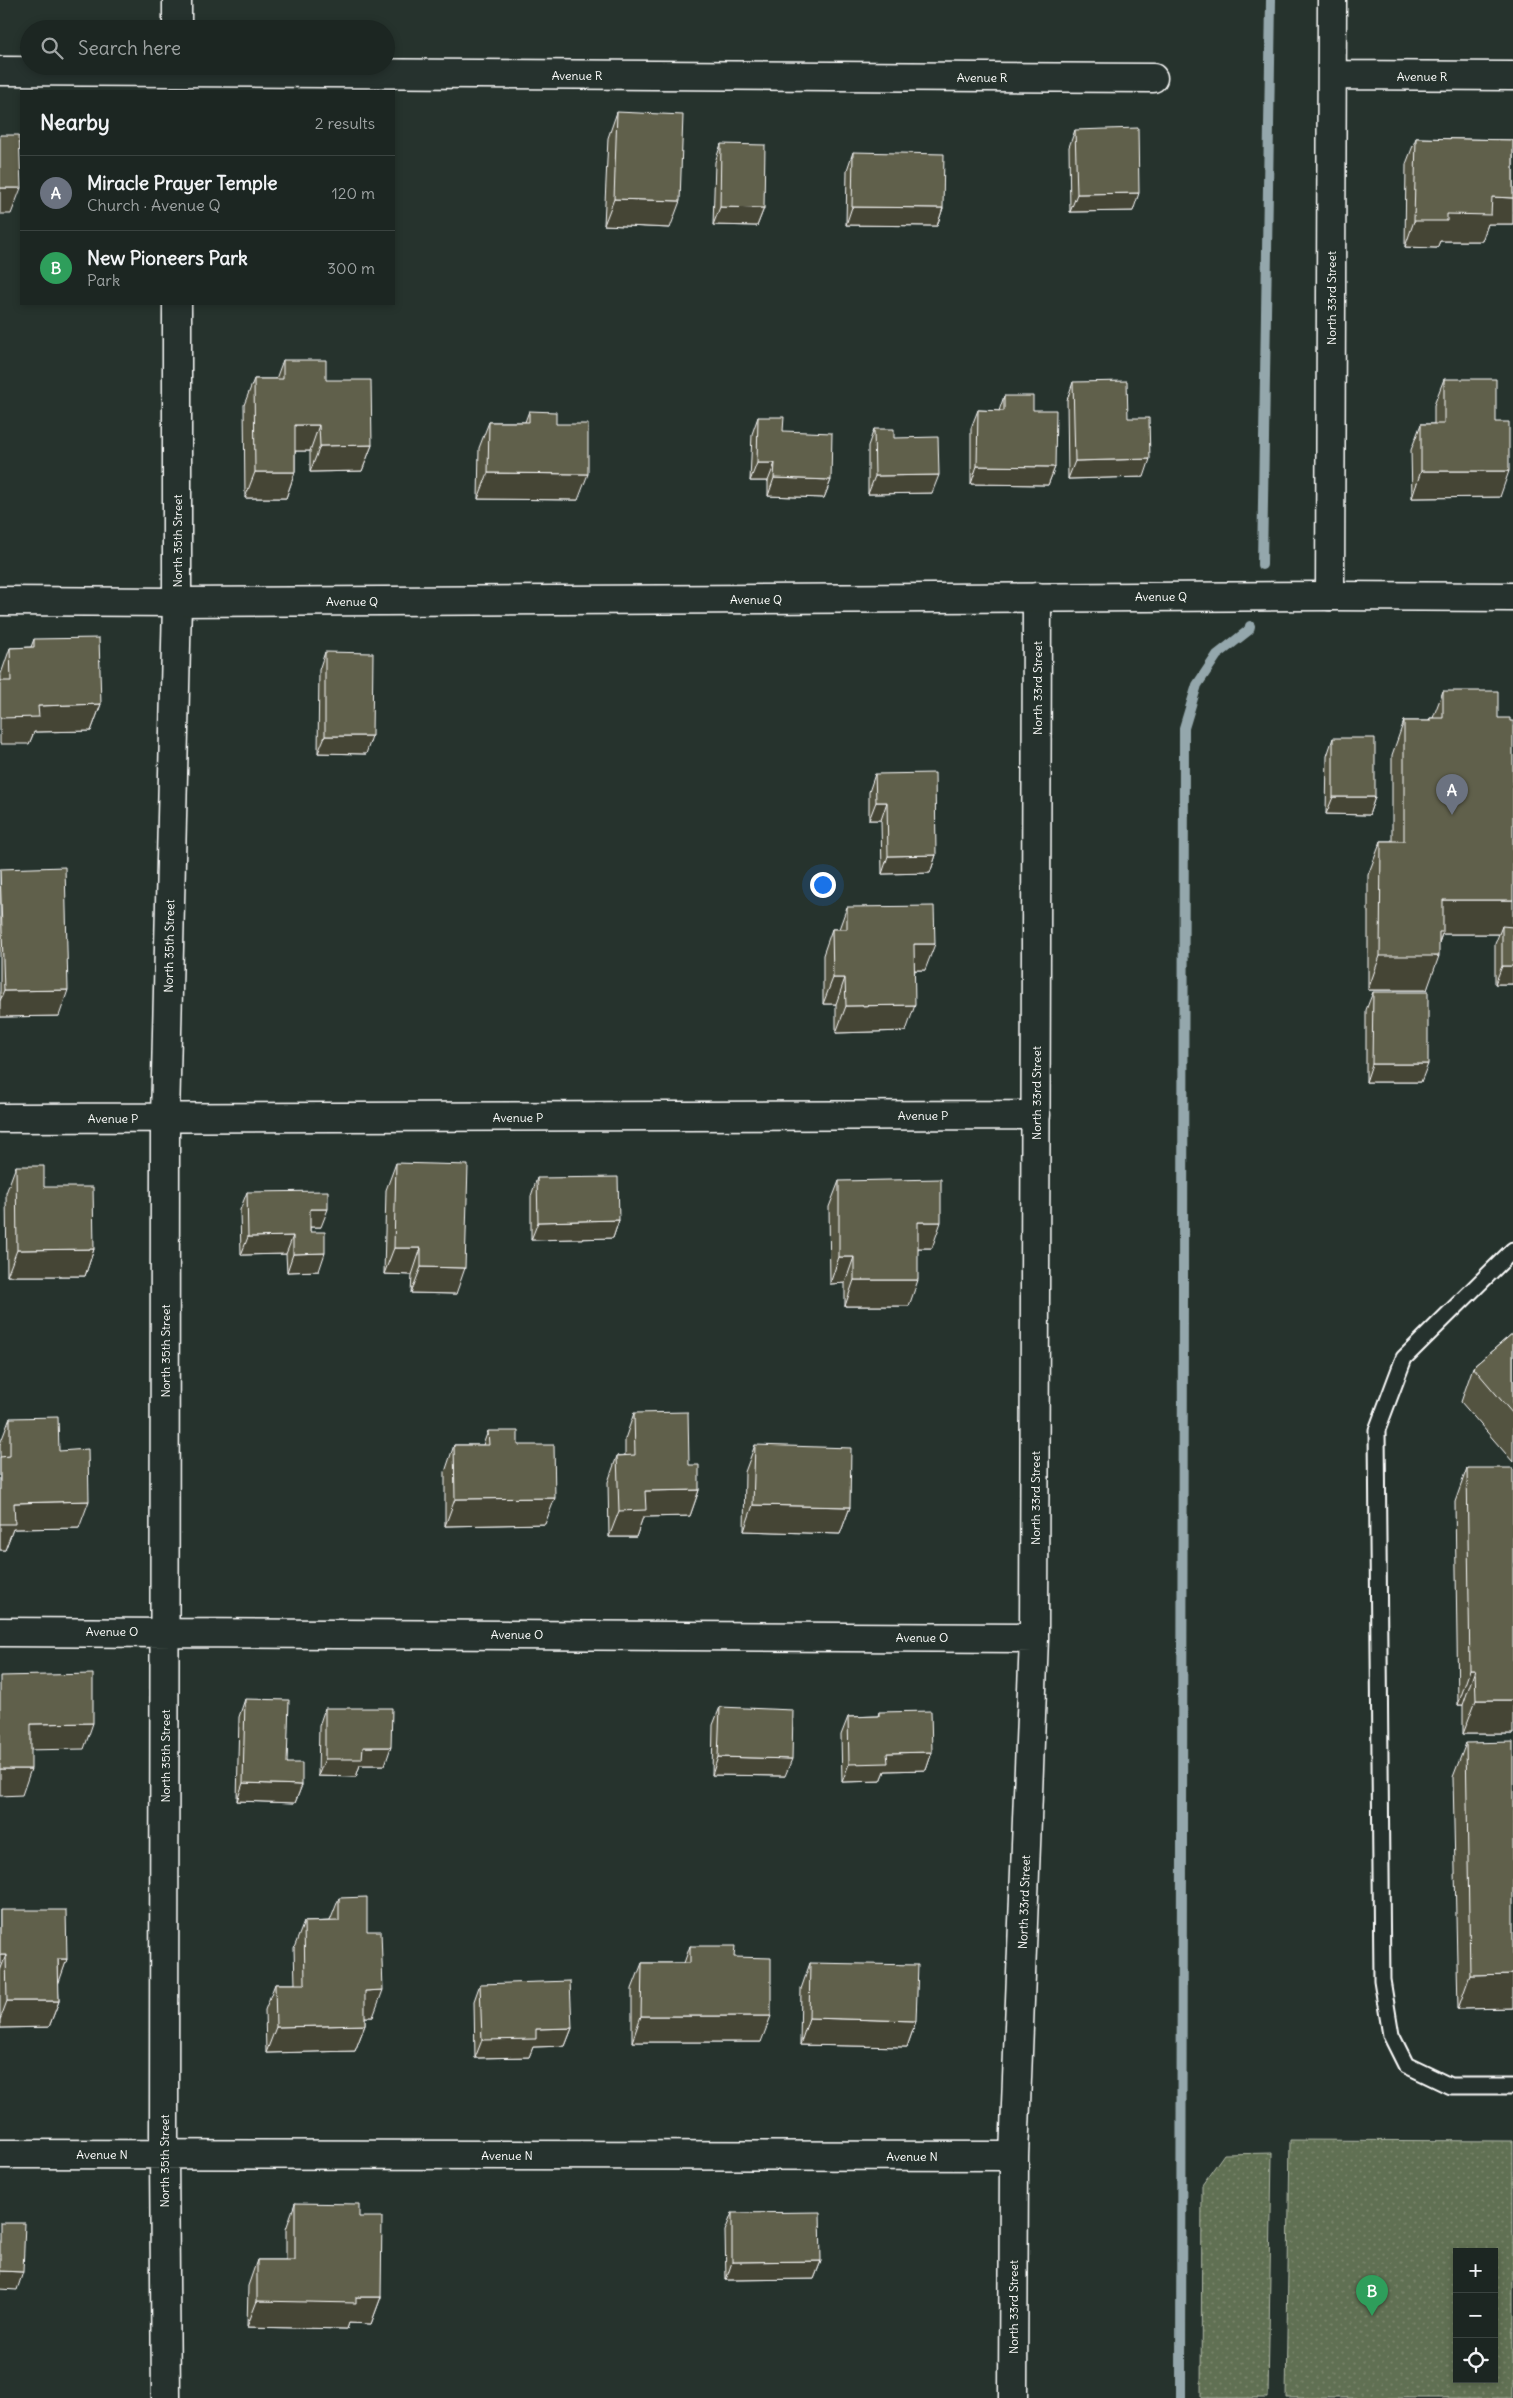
<!DOCTYPE html>
<meta charset="utf-8">
<style>
body{margin:0;font-family:Delius,sans-serif;background:#29322f;color:#f1f3f6}
.controls{position:absolute;right:15px;bottom:15px;display:grid;overflow:hidden;border-radius:0px;box-shadow:0 2px 8px #0003}
.controls button{width:45px;height:45px;display:grid;place-items:center;padding:0;border:0;border-bottom:1px solid #3a4340;background:#1c2622;color:#f1f3f6;font:25px sans-serif}
.you{position:absolute;left:822px;top:884px;width:18px;height:18px;margin:-12px;border:4px solid #fff;border-radius:50%;background:#1a73e8;box-shadow:0 0 0 8px #1a73e833}
.badge{display:grid;place-items:center;width:32px;height:32px;border-radius:50%;background:#2563eb;color:#fff;font-size:16px;font-weight:700}
.pin{position:absolute;translate:-50% -41px;filter:drop-shadow(0 1px 2px #0008)}
.pin::after{content:'';position:absolute;top:26px;width:18px;height:15px;background:inherit;clip-path:polygon(0 0,100% 0,50% 100%)}
.list{margin:0;padding:0;list-style:none}
h2{display:flex;justify-content:space-between;align-items:center;height:65px;margin:0;padding:0 20px;font-size:21px}
h2 small{font-size:16px;font-weight:400;color:#a0a5a5}
.list li{display:grid;grid-template-columns:32px 1fr auto;gap:15px;align-items:center;box-sizing:border-box;height:75px;padding:0 20px;border-top:1px solid #3a4340}
.list b{display:block;font-size:19px;white-space:nowrap}
.list p{margin:0;font-size:16px;white-space:nowrap;color:#a0a5a5}
.list em{font-size:16px;font-style:normal;color:#a0a5a5}
.icon{flex:none;width:28px;height:28px;fill:none;stroke:currentColor;stroke-width:2;stroke-linecap:round;stroke-linejoin:round}
.map{position:relative;flex:none;width:1513px;height:2398px;overflow:hidden}
.search{position:absolute;background:#1c2622;box-shadow:0 2px 8px #0003;left:20px;top:20px;width:375px;height:55px;display:flex;align-items:center;gap:12px;box-sizing:border-box;padding:0 18px;border-radius:28px;color:#a0a5a5;font-size:19px}
.panel{position:absolute;background:#1c2622;box-shadow:0 2px 8px #0003;left:20px;top:90px;width:375px;height:215px;border-radius:0px}
.map>svg:first-child{display:block}
.park{fill:url(#park-dots);stroke:#b0b8a8;fill-rule:evenodd}
.lines{fill:none;stroke-linecap:round;stroke-linejoin:round}
.stream{stroke:#94a7ac;stroke-width:10}
.lane-casing{stroke:#fff;stroke-width:19}
.street-casing{stroke:#fff;stroke-width:31}
.secondary-casing{stroke:#fff;stroke-width:31}
.lane{stroke:#26332d;stroke-width:15}
.street{stroke:#26332d;stroke-width:28}
.secondary{stroke:#26332d;stroke-width:28}
.wall{fill:#535341;stroke:#fff}
.shaded-wall{fill:#444435;stroke:#fff}
.building{fill:#61614c;stroke:#fff}
.labels{text-anchor:middle;dominant-baseline:central;stroke-width:4;stroke-linejoin:round;paint-order:stroke}
.street-label{font-size:12px;fill:#fff;stroke:#26332d}
</style>
<div class="map">
<svg width="1513" height="2398" viewBox="0 0 1513 2398">
<defs>
<pattern id="park-dots" width="8" height="8" patternUnits="userSpaceOnUse" patternTransform="scale(1.25)"><rect width="8" height="8" fill="#617052"/><path d="M2 2h.1M6 6h.1" fill="none" stroke="#79856c" stroke-width="1.8" stroke-linecap="round"/></pattern>
</defs>
<rect width="100%" height="100%" fill="#26332d"/>
<filter id="ink" filterUnits="userSpaceOnUse"><feTurbulence type="fractalNoise" baseFrequency=".02" numOctaves="2"/><feDisplacementMap in="SourceGraphic" scale="10" xChannelSelector="R" yChannelSelector="G"/><feConvolveMatrix kernelMatrix="1 2 1 2 8 2 1 2 1" color-interpolation-filters="sRGB"/></filter>
<g filter="url(#ink)">
<path class="park" d="M 1290,2140 L 1513,2141 L 1513,2398 L 1286,2398 ZM 1457,2252 L 1494,2252 L 1494,2379 L 1457,2379 Z
M 1272,2153 L 1268,2398 L 1201,2398 L 1202,2185 L 1224,2154 Z"/>
<g class="lines">
<path class="stream" d="M 1262,565 L 1271,0
M 1181,2398 L 1184,728 L 1197,685 L 1217,655 L 1249,630 L 1250,626"/>
<defs>
<path id="lane" d="M 1513,1250 L 1404,1358 L 1377,1430 L 1382,1980 L 1391,2035 L 1406,2065 L 1450,2086 L 1513,2086"/>
<path id="street" d="M 177,29 L 177,0
M 0,71 L 1153,78
M 1332,75 L 1513,76
M 1330,596 L 1332,0
M 0,1118 L 1036,1115
M 0,1632 L 1034,1638
M 0,2154 L 1014,2156
M 166,2398 L 164,2155 L 165,1119 L 177,602 L 177,304
M 1013,2398 L 1014,2156 L 1034,1638 L 1037,597"/>
<path id="secondary" d="M 0,601 L 177,602 L 1330,596 L 1513,597"/>
</defs>
<use href="#lane" class="lane-casing"/>
<use href="#street" class="street-casing"/>
<use href="#secondary" class="secondary-casing"/>
<use href="#lane" class="lane"/>
<use href="#street" class="street"/>
<use href="#secondary" class="secondary"/>
</g>
<path class="wall" d="M 617,112 L 670,228 L 604,225 L 608,138 Z
M 1075,130 L 1133,211 L 1070,212 L 1069,147 Z
M 1416,138 L 1513,140 L 1513,224 L 1488,224 L 1482,241 L 1440,241 L 1437,248 L 1405,247 L 1406,164 Z
M 721,144 L 764,208 L 757,226 L 713,225 L 715,162 Z
M 853,152 L 943,208 L 937,226 L 846,225 L 847,170 Z
M 283,360 L 326,380 L 372,445 L 362,471 L 310,472 L 310,451 L 295,451 L 295,472 L 286,498 L 245,498 L 244,405 L 254,379 L 276,379 Z
M 1444,379 L 1496,422 L 1500,497 L 1412,498 L 1411,450 L 1421,424 L 1434,424 L 1434,405 Z
M 1073,382 L 1144,477 L 1068,479 L 1067,400 Z
M 1004,396 L 1033,410 L 1055,467 L 1048,485 L 971,484 L 971,428 L 978,410 L 999,411 Z
M 529,411 L 578,500 L 478,499 L 479,448 L 489,422 L 525,422 Z
M 758,417 L 783,431 L 831,480 L 824,498 L 768,496 L 768,481 L 750,481 L 752,434 Z
M 874,429 L 894,438 L 932,493 L 868,494 L 868,446 Z
M 34,639 L 101,704 L 91,731 L 34,732 L 29,744 L 1,681 L 1,674 L 10,648 L 31,647 Z
M 325,652 L 366,754 L 318,753 L 319,670 Z
M 1443,691 L 1498,718 L 1513,984 L 1495,984 L 1495,944 L 1499,934 L 1442,934 L 1439,943 L 1427,990 L 1368,990 L 1368,875 L 1381,841 L 1392,841 L 1392,755 L 1404,721 L 1429,721 L 1430,718 L 1433,718 Z
M 1333,738 L 1375,797 L 1369,815 L 1326,814 L 1327,756 Z
M 875,774 L 936,855 L 930,873 L 882,874 L 881,820 L 869,820 L 869,792 Z
M 0,870 L 59,1016 L 0,1017 Z
M 847,907 L 925,970 L 915,970 L 906,1031 L 836,1033 L 836,1004 L 823,1004 L 823,955 L 832,929 L 839,929 Z
M 1373,992 L 1421,1082 L 1366,1082 L 1366,1010 Z
M 396,1163 L 456,1294 L 411,1293 L 412,1275 L 384,1274 L 386,1190 Z
M 16,1166 L 44,1187 L 94,1249 L 85,1276 L 7,1276 L 6,1193 Z
M 537,1178 L 619,1220 L 613,1238 L 531,1240 L 531,1196 Z
M 839,1181 L 932,1248 L 918,1248 L 909,1306 L 845,1306 L 845,1283 L 830,1284 L 829,1207 Z
M 247,1192 L 321,1227 L 310,1227 L 310,1232 L 319,1271 L 287,1272 L 286,1254 L 241,1255 L 240,1210 Z
M 1513,1333 L 1513,1462 L 1461,1402 L 1473,1367 Z
M 634,1413 L 689,1465 L 699,1490 L 690,1516 L 643,1517 L 636,1537 L 609,1537 L 608,1482 L 617,1456 L 625,1455 L 625,1439 Z
M 10,1418 L 59,1451 L 79,1528 L 13,1529 L 5,1550 L 0,1550 L 0,1444 Z
M 488,1431 L 545,1524 L 445,1526 L 445,1472 L 454,1445 L 483,1445 Z
M 755,1445 L 850,1507 L 840,1534 L 744,1531 L 745,1472 Z
M 1467,1468 L 1513,1734 L 1463,1734 L 1463,1705 L 1458,1705 L 1455,1502 Z
M 245,1699 L 302,1785 L 295,1803 L 237,1801 L 239,1717 Z
M 720,1707 L 785,1776 L 712,1775 L 713,1725 Z
M 325,1708 L 385,1765 L 360,1765 L 356,1777 L 318,1776 L 319,1726 Z
M 879,1712 L 932,1752 L 926,1770 L 885,1771 L 881,1781 L 842,1782 L 841,1735 L 848,1717 L 878,1716 Z
M 1466,1743 L 1513,2008 L 1458,2009 L 1453,1777 Z
M 339,1898 L 367,1931 L 373,2017 L 365,2017 L 365,2025 L 355,2051 L 266,2053 L 265,2010 L 275,1984 L 295,1984 L 294,1948 L 304,1922 L 330,1921 Z
M 0,1910 L 67,1959 L 58,1983 L 59,2001 L 49,2027 L 0,2028 Z
M 690,1946 L 734,1957 L 761,2042 L 632,2042 L 632,1989 L 642,1963 L 684,1963 Z
M 810,1963 L 916,2021 L 907,2047 L 800,2045 L 801,1989 Z
M 480,1984 L 572,2028 L 565,2046 L 533,2047 L 529,2057 L 475,2058 L 474,2001 Z
M 295,2203 L 359,2217 L 381,2297 L 371,2324 L 349,2323 L 347,2329 L 247,2327 L 248,2286 L 257,2260 L 286,2260 L 286,2229 Z
M 732,2213 L 821,2261 L 814,2279 L 726,2280 L 725,2231 Z"/>
<path class="shaded-wall" d="M 0,188 L 21,188 L 11,214 L 0,214 Z
M 1139,193 L 1133,211 L 1070,212 L 1077,194 Z
M 1492,197 L 1513,198 L 1513,224 L 1488,224 L 1482,241 L 1440,241 L 1437,248 L 1405,247 L 1414,221 L 1447,214 Z
M 614,199 L 680,201 L 670,228 L 604,225 Z
M 720,207 L 764,208 L 757,226 L 713,225 Z
M 852,207 L 943,208 L 937,226 L 846,225 Z
M 295,425 L 319,425 L 310,451 L 285,451 Z
M 372,445 L 362,471 L 310,472 L 320,446 Z
M 1150,459 L 1144,477 L 1068,479 L 1075,461 Z
M 757,463 L 775,463 L 768,481 L 750,481 Z
M 977,466 L 1055,467 L 1048,485 L 971,484 Z
M 1421,471 L 1509,471 L 1500,497 L 1412,498 Z
M 255,472 L 295,472 L 286,498 L 245,498 Z
M 488,473 L 588,474 L 578,500 L 478,499 Z
M 939,475 L 932,493 L 868,494 L 875,476 Z
M 774,478 L 831,480 L 824,498 L 768,496 Z
M 101,704 L 91,731 L 34,732 L 29,744 L 0,744 L 0,718 L 38,706 Z
M 325,736 L 372,736 L 366,754 L 318,753 Z
M 1333,797 L 1375,797 L 1369,815 L 1326,814 Z
M 876,802 L 887,802 L 881,820 L 869,820 Z
M 936,855 L 930,873 L 882,874 L 888,856 Z
M 1443,900 L 1513,900 L 1513,934 L 1502,926 L 1499,934 L 1442,934 L 1434,956 L 1439,956 L 1427,990 L 1368,990 L 1380,956 Z
M 914,944 L 935,944 L 925,970 L 905,970 Z
M 1502,966 L 1513,966 L 1513,984 L 1495,984 Z
M 833,978 L 845,978 L 836,1004 L 823,1004 Z
M 68,990 L 59,1016 L 0,1017 L 0,1001 L 4,991 Z
M 915,1005 L 906,1031 L 836,1033 L 846,1006 Z
M 1372,1064 L 1428,1064 L 1421,1082 L 1366,1082 Z
M 310,1209 L 328,1209 L 321,1227 L 303,1227 Z
M 619,1220 L 613,1238 L 531,1240 L 538,1222 Z
M 918,1222 L 941,1222 L 932,1248 L 908,1248 Z
M 293,1236 L 286,1254 L 241,1255 L 248,1237 Z
M 394,1248 L 421,1248 L 412,1275 L 384,1274 Z
M 94,1249 L 85,1276 L 7,1276 L 17,1250 Z
M 325,1253 L 319,1271 L 287,1272 L 293,1254 Z
M 839,1257 L 854,1257 L 845,1283 L 830,1284 Z
M 421,1267 L 465,1268 L 456,1294 L 411,1293 Z
M 854,1280 L 918,1280 L 909,1306 L 845,1306 Z
M 699,1490 L 690,1516 L 643,1517 L 636,1537 L 609,1537 L 619,1511 L 645,1491 Z
M 555,1498 L 545,1524 L 445,1526 L 455,1499 Z
M 89,1501 L 79,1528 L 13,1529 L 5,1550 L 0,1550 L 0,1524 L 14,1503 Z
M 753,1505 L 850,1507 L 840,1534 L 744,1531 Z
M 1470,1670 L 1475,1670 L 1463,1705 L 1458,1705 Z
M 1476,1700 L 1513,1700 L 1513,1734 L 1463,1734 Z
M 93,1723 L 84,1749 L 21,1750 L 31,1724 Z
M 363,1747 L 391,1747 L 385,1765 L 360,1765 L 356,1777 L 318,1776 L 325,1759 Z
M 932,1752 L 926,1770 L 885,1771 L 881,1781 L 842,1782 L 849,1764 L 887,1753 Z
M 718,1757 L 792,1759 L 785,1776 L 712,1775 Z
M 0,1769 L 31,1769 L 22,1795 L 0,1796 Z
M 243,1783 L 302,1785 L 295,1803 L 237,1801 Z
M 0,1955 L 6,1955 L 0,1971 Z
M 58,1959 L 67,1959 L 58,1985 Z
M 1513,1974 L 1513,2008 L 1458,2009 L 1470,1975 Z
M 383,1990 L 373,2017 L 355,2017 L 365,1991 Z
M 7,2001 L 59,2001 L 49,2027 L 0,2028 L 0,2020 Z
M 641,2016 L 771,2016 L 761,2042 L 632,2042 Z
M 809,2018 L 916,2021 L 907,2047 L 800,2045 Z
M 365,2025 L 355,2051 L 266,2053 L 276,2027 Z
M 572,2028 L 565,2046 L 533,2047 L 529,2057 L 475,2058 L 482,2040 L 536,2029 Z
M 821,2261 L 814,2279 L 726,2280 L 732,2262 Z
M 0,2271 L 23,2272 L 17,2290 L 0,2289 Z
M 356,2297 L 381,2297 L 371,2324 L 349,2323 L 347,2329 L 247,2327 L 257,2301 Z"/>
<path class="building" d="M 617,112 L 683,115 L 680,201 L 614,199 Z
M 1138,128 L 1139,193 L 1077,194 L 1075,130 Z
M 0,135 L 19,135 L 21,188 L 0,188 Z
M 1416,138 L 1513,140 L 1513,198 L 1492,197 L 1491,215 L 1447,214 L 1447,221 L 1414,221 Z
M 721,144 L 765,145 L 764,208 L 720,207 Z
M 853,152 L 944,154 L 943,208 L 852,207 Z
M 283,360 L 326,360 L 326,380 L 371,380 L 372,445 L 320,446 L 319,425 L 295,425 L 295,472 L 255,472 L 254,379 L 283,379 Z
M 1444,379 L 1496,379 L 1496,422 L 1509,422 L 1509,471 L 1421,471 L 1421,424 L 1444,424 Z
M 1127,381 L 1128,418 L 1149,418 L 1150,459 L 1075,461 L 1073,382 Z
M 1004,396 L 1033,396 L 1033,410 L 1056,410 L 1055,467 L 977,466 L 978,410 L 1004,411 Z
M 529,411 L 556,412 L 556,424 L 588,424 L 588,474 L 488,473 L 489,422 L 529,422 Z
M 758,417 L 784,417 L 783,431 L 832,433 L 831,480 L 774,478 L 775,463 L 757,463 Z
M 874,429 L 894,429 L 894,438 L 938,437 L 939,475 L 875,476 Z
M 99,638 L 101,704 L 38,706 L 39,717 L 0,718 L 0,681 L 11,681 L 10,648 L 34,647 L 34,639 Z
M 325,652 L 373,653 L 372,736 L 325,736 Z
M 1443,691 L 1498,691 L 1498,718 L 1510,718 L 1510,721 L 1513,721 L 1513,900 L 1443,900 L 1443,932 L 1439,932 L 1439,956 L 1380,956 L 1381,841 L 1404,841 L 1404,721 L 1430,721 L 1430,718 L 1443,718 Z
M 1333,738 L 1375,738 L 1375,797 L 1333,797 Z
M 935,773 L 936,855 L 888,856 L 887,802 L 876,802 L 875,774 Z
M 65,867 L 68,990 L 4,991 L 0,869 Z
M 934,906 L 935,944 L 914,944 L 915,1005 L 846,1006 L 845,978 L 833,978 L 832,929 L 847,929 L 847,907 Z
M 1502,926 L 1513,927 L 1513,966 L 1502,966 Z
M 1373,992 L 1428,992 L 1428,1064 L 1372,1064 Z
M 396,1163 L 468,1165 L 465,1268 L 421,1267 L 421,1248 L 394,1248 Z
M 16,1166 L 44,1166 L 44,1187 L 93,1187 L 94,1249 L 17,1250 Z
M 618,1177 L 619,1220 L 538,1222 L 537,1178 Z
M 941,1179 L 941,1222 L 918,1222 L 918,1280 L 854,1280 L 854,1257 L 839,1257 L 839,1181 Z
M 328,1191 L 328,1209 L 310,1209 L 310,1232 L 325,1232 L 325,1253 L 293,1254 L 293,1236 L 248,1237 L 247,1192 Z
M 1513,1333 L 1513,1414 L 1473,1367 Z
M 688,1412 L 689,1465 L 699,1465 L 699,1490 L 645,1491 L 646,1510 L 619,1511 L 617,1456 L 635,1455 L 634,1413 Z
M 58,1417 L 59,1451 L 88,1449 L 89,1501 L 14,1503 L 15,1524 L 0,1524 L 0,1457 L 10,1456 L 10,1418 Z
M 488,1431 L 518,1431 L 518,1445 L 554,1445 L 555,1498 L 455,1499 L 454,1445 L 489,1445 Z
M 755,1445 L 851,1448 L 850,1507 L 753,1505 Z
M 1467,1468 L 1513,1468 L 1513,1700 L 1476,1700 L 1475,1670 L 1470,1670 Z
M 93,1674 L 93,1723 L 31,1724 L 31,1769 L 0,1769 L 0,1676 Z
M 245,1699 L 289,1700 L 287,1763 L 302,1763 L 302,1785 L 243,1783 Z
M 720,1707 L 793,1710 L 792,1759 L 718,1757 Z
M 325,1708 L 392,1708 L 391,1747 L 363,1747 L 362,1759 L 325,1759 Z
M 931,1711 L 932,1752 L 887,1753 L 888,1763 L 849,1764 L 848,1717 L 879,1716 L 879,1712 Z
M 1513,1742 L 1513,1974 L 1470,1975 L 1466,1743 Z
M 367,1897 L 367,1931 L 381,1931 L 383,1990 L 365,1991 L 365,2025 L 276,2027 L 275,1984 L 305,1984 L 304,1922 L 339,1921 L 339,1898 Z
M 0,1910 L 66,1910 L 67,1959 L 58,1959 L 59,2001 L 7,2001 L 6,1955 L 0,1955 Z
M 690,1946 L 735,1946 L 734,1957 L 771,1958 L 771,2016 L 641,2016 L 642,1963 L 690,1963 Z
M 810,1963 L 918,1965 L 916,2021 L 809,2018 Z
M 570,1981 L 572,2028 L 536,2029 L 536,2039 L 482,2040 L 480,1984 Z
M 295,2203 L 359,2204 L 359,2217 L 382,2217 L 381,2297 L 356,2297 L 356,2303 L 257,2301 L 257,2260 L 295,2260 Z
M 820,2212 L 821,2261 L 732,2262 L 732,2213 Z
M 0,2223 L 25,2223 L 23,2272 L 0,2271 Z"/>
</g>
<g class="labels">
<g class="street-label">
<text x="577" y="75">Avenue R</text>
<text x="1422" y="76">Avenue R</text>
<text x="982" y="77">Avenue R</text>
<text transform="translate(1331 298) rotate(-90)">North 33rd Street</text>
<text transform="translate(177 541) rotate(-90)">North 35th Street</text>
<text x="1161" y="596">Avenue Q</text>
<text x="756" y="599">Avenue Q</text>
<text x="352" y="601">Avenue Q</text>
<text transform="translate(1037 688) rotate(-90)">North 33rd Street</text>
<text transform="translate(169 946) rotate(-89)">North 35th Street</text>
<text transform="translate(1036 1093) rotate(-90)">North 33rd Street</text>
<text x="923" y="1115">Avenue P</text>
<text x="518" y="1117">Avenue P</text>
<text x="113" y="1118">Avenue P</text>
<text transform="translate(165 1351) rotate(-90)">North 35th Street</text>
<text transform="translate(1035 1498) rotate(-90)">North 33rd Street</text>
<text x="112" y="1631">Avenue O</text>
<text x="517" y="1634">Avenue O</text>
<text x="922" y="1637">Avenue O</text>
<text transform="translate(165 1756) rotate(-90)">North 35th Street</text>
<text transform="translate(1024 1902) rotate(-88)">North 33rd Street</text>
<text x="102" y="2154">Avenue N</text>
<text x="507" y="2155">Avenue N</text>
<text x="912" y="2156">Avenue N</text>
<text transform="translate(164 2161) rotate(-90)">North 35th Street</text>
<text transform="translate(1013 2307) rotate(-90)">North 33rd Street</text>
</g>
</g>
</svg>
<div class="controls">
<button>+</button>
<button>−</button>
<button><svg class="icon" aria-label="locate" viewBox="0 0 24 24"><circle cx="12" cy="12" r="6"/><path d="M12 2v4M12 18v4M2 12h4M18 12h4"/></svg></button>
</div>
<div class="you"></div>
<div class="pin badge" style="left:1452px;top:815px;background:#6b7280">A</div>
<div class="pin badge" style="left:1372px;top:2316px;background:#2e9e5b">B</div>
<div class="search"><svg class="icon" aria-label="search" viewBox="0 0 24 24"><circle cx="10" cy="10" r="6"/><path d="M15 15l6 6"/></svg>Search here</div>
<section class="panel">
<h2>Nearby<small>2 results</small></h2>
<ul class="list">
<li><span class="badge" style="background:#6b7280">A</span><div><b>Miracle Prayer Temple</b><p>Church · Avenue Q</p></div><em>120 m</em></li>
<li><span class="badge" style="background:#2e9e5b">B</span><div><b>New Pioneers Park</b><p>Park</p></div><em>300 m</em></li>
</ul>
</section>
</div>
